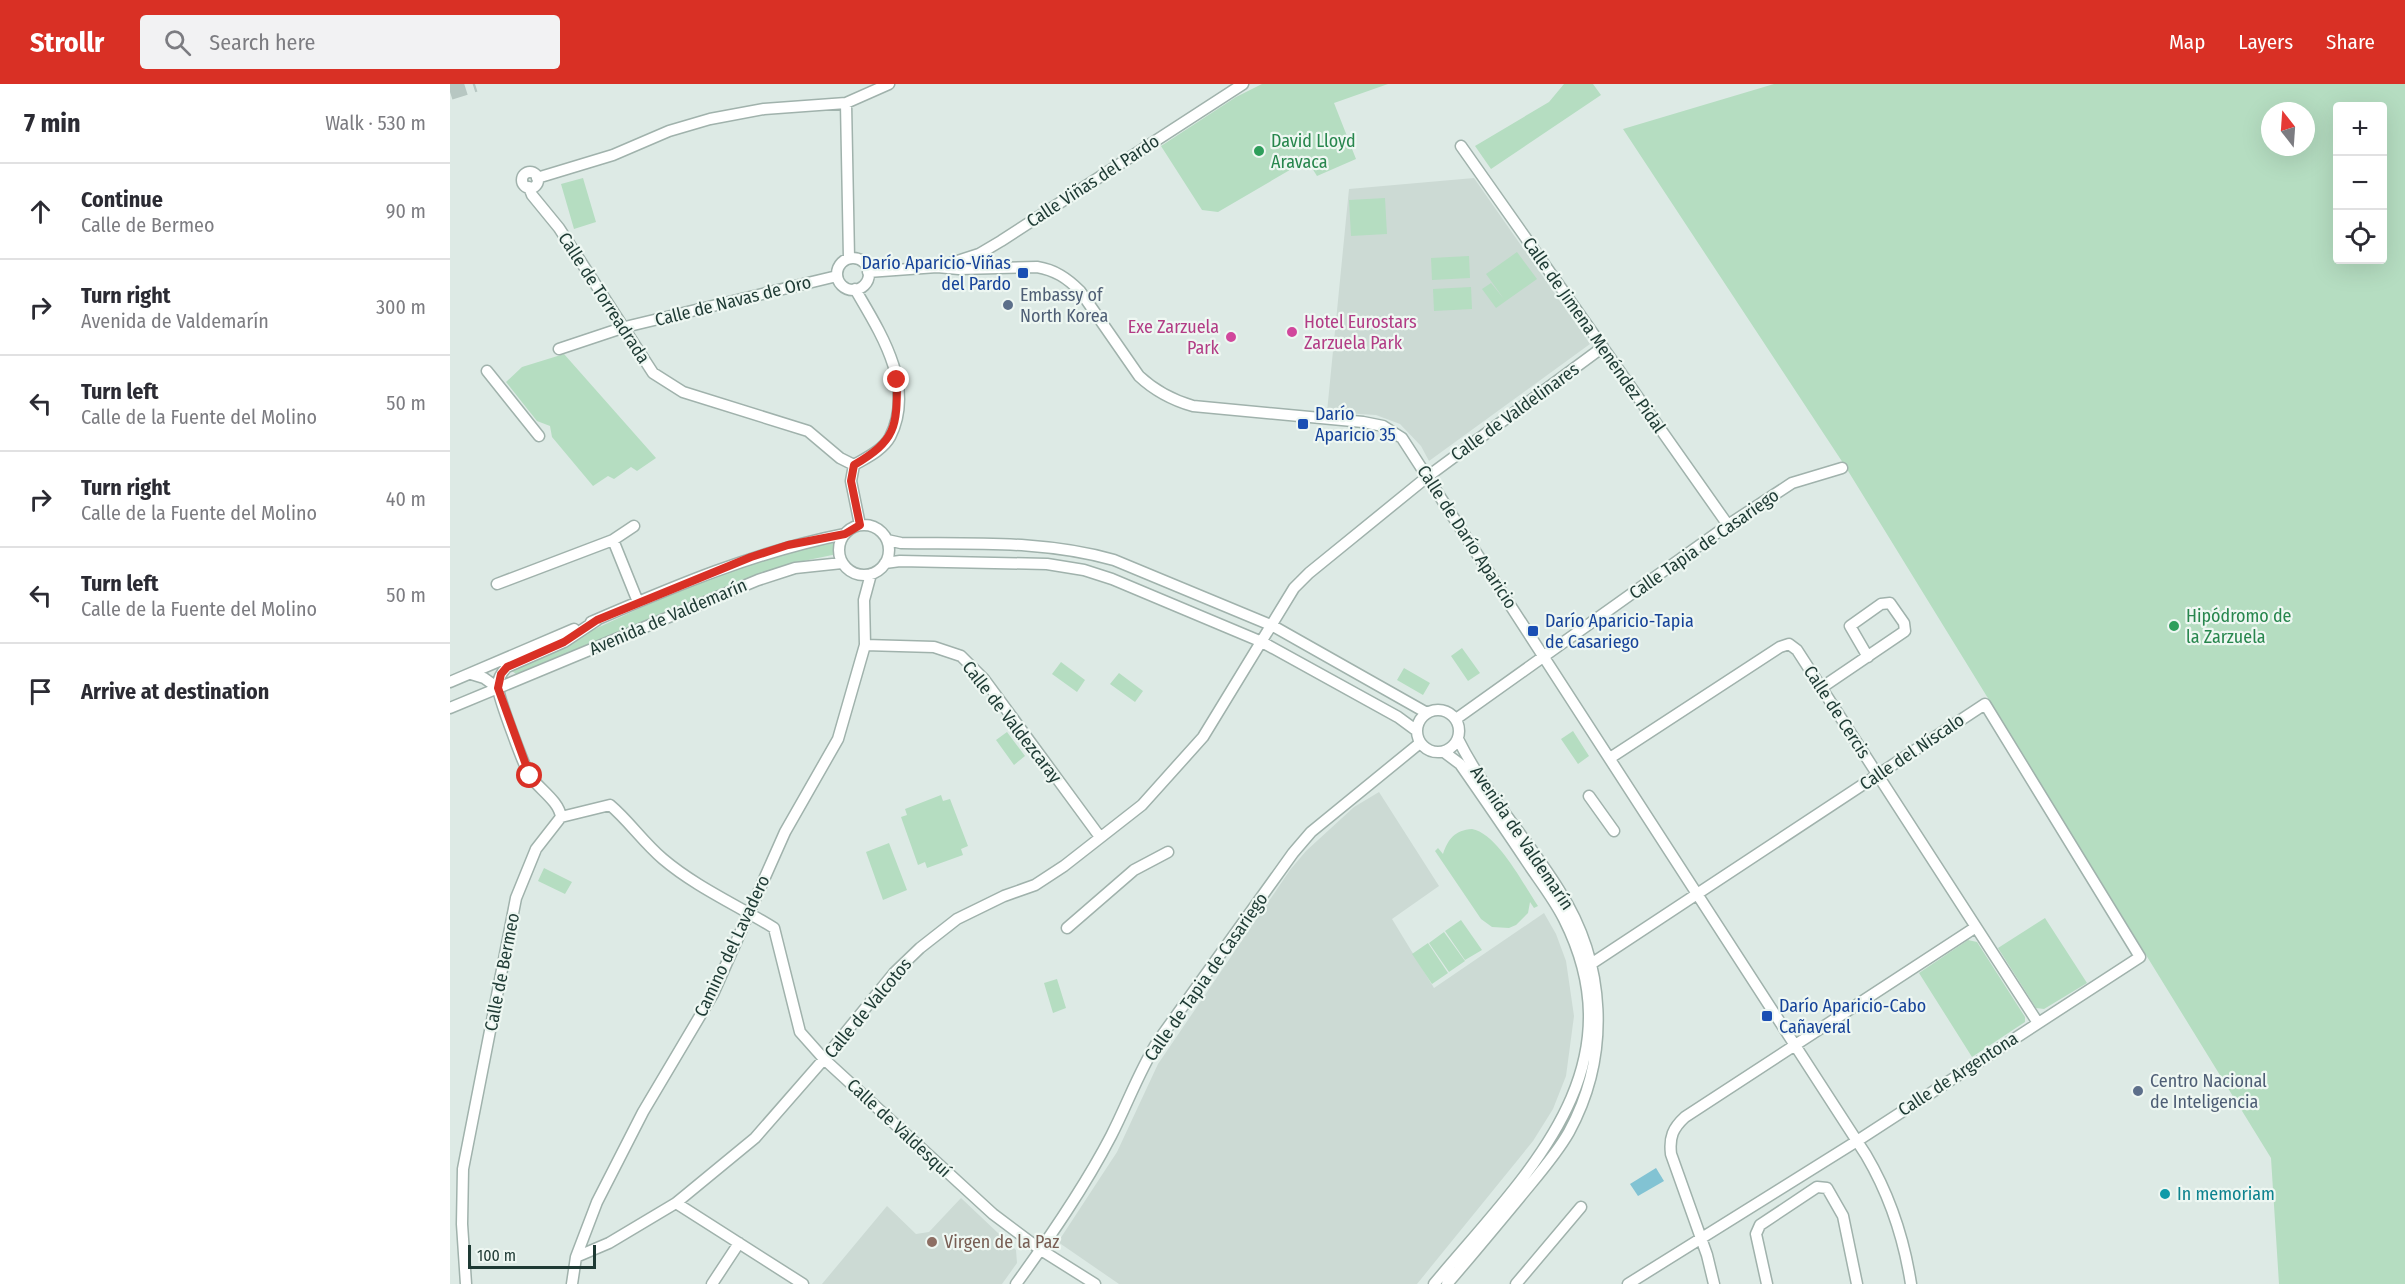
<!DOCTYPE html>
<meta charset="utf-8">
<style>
body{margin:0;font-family:"Fira Sans Condensed",sans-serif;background:#f2f2f3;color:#2b2b33}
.controls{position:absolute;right:18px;top:18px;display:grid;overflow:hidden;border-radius:6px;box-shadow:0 6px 24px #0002}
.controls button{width:54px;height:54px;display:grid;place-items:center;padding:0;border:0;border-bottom:2px solid #e1e1e2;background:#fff;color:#2b2b33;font:30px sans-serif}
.compass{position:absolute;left:1811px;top:18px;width:54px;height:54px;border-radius:50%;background:#fff;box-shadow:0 6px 24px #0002;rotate:343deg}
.scale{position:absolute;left:18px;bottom:15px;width:128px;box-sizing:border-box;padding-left:6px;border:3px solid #1e3a34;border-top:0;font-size:16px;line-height:21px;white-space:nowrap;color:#1e3a34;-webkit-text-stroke:4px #eef7f2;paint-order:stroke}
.stop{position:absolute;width:18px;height:18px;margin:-14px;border:4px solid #d93025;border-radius:50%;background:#fff}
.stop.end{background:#d93025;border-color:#fff;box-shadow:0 2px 6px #0008}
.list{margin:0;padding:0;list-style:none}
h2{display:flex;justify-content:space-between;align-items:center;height:78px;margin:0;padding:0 24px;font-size:26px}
h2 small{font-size:20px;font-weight:400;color:#7c7c81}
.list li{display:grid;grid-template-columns:39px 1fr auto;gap:18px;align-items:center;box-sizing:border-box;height:96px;padding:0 24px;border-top:2px solid #e1e1e2}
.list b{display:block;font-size:22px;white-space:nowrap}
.list p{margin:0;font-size:20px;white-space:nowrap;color:#7c7c81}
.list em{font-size:20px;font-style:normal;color:#7c7c81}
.icon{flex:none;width:33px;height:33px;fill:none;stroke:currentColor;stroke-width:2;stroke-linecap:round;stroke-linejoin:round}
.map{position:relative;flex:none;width:1955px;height:1200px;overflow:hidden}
header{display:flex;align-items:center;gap:36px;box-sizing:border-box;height:84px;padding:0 30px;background:#d93025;color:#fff}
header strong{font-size:28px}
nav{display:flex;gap:33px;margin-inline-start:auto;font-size:21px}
.search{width:420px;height:54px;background:#f2f2f3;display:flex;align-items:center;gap:15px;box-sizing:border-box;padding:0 21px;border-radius:6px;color:#7c7c81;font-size:22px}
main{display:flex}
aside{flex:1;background:#fff}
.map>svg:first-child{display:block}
.built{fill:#ccdad4}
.green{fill:#b5ddc1;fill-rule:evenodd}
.water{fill:#82c3d3}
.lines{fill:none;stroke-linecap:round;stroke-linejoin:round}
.highway-tunnel{stroke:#b7c7c2;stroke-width:16;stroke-dasharray:16 8;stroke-linecap:butt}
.minor-casing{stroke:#a0b2ac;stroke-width:13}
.minor{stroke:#fff;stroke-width:10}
.route{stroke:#d93025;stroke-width:8}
.leisure-dot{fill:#2e9e5b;stroke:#eef7f2;stroke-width:2}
.transit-dot{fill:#1a4fb4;stroke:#eef7f2;stroke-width:2}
.service-dot{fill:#5c6f8a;stroke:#eef7f2;stroke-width:2}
.hotel-dot{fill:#d1479c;stroke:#eef7f2;stroke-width:2}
.culture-dot{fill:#0f9aa8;stroke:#eef7f2;stroke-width:2}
.education-dot{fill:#8d6e63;stroke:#eef7f2;stroke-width:2}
.labels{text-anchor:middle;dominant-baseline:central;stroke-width:4.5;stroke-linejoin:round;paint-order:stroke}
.leisure-label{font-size:18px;fill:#27864d;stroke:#eef7f2;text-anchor:start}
.street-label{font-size:18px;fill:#1e3a34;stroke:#eef7f2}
.transit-label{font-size:18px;fill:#164399;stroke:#eef7f2;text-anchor:start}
.service-label{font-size:18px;fill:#4e5e75;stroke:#eef7f2;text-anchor:start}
.hotel-label{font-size:18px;fill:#b23c85;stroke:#eef7f2;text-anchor:start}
.culture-label{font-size:18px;fill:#0d838f;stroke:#eef7f2;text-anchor:start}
.education-label{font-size:18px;fill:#785e54;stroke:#eef7f2;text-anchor:start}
</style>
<header>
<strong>Strollr</strong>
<div class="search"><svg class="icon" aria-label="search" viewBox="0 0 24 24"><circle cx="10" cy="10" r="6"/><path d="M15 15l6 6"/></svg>Search here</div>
<nav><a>Map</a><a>Layers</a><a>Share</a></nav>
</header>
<main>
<aside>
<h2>7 min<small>Walk · 530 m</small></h2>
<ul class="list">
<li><svg class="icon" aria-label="ahead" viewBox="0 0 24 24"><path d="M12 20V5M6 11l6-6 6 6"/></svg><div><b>Continue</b><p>Calle de Bermeo</p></div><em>90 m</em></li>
<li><svg class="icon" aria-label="right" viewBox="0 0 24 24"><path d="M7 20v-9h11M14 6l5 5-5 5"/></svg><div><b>Turn right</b><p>Avenida de Valdemarín</p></div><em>300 m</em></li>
<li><svg class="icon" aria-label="left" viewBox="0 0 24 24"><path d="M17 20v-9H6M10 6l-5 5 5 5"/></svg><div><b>Turn left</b><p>Calle de la Fuente del Molino</p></div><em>50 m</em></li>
<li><svg class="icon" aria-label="right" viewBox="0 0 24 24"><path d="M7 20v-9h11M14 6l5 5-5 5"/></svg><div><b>Turn right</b><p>Calle de la Fuente del Molino</p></div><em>40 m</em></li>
<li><svg class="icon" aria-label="left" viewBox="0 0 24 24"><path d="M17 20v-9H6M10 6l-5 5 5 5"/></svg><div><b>Turn left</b><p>Calle de la Fuente del Molino</p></div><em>50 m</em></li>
<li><svg class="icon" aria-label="arrive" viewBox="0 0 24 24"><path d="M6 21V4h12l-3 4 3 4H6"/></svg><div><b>Arrive at destination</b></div></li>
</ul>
</aside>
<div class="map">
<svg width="1955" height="1200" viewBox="0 0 1955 1200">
<rect width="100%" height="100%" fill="#ddeae5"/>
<path class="built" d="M 1024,94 L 1140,260 L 979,377 L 971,362 L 950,340 L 926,331 L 877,328 L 899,105 Z
M 929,708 L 989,802 L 942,835 L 984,904 L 1094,829 L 1106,850 L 1116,877 L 1124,932 L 1116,992 L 1103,1025 L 1083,1057 L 967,1200 L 669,1200 L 608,1158 L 667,1068 L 708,980 L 840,786 L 856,767 L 904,723 Z
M 511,1114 L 566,1166 L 567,1179 L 552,1200 L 372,1200 L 437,1122 L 466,1150 L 479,1148 Z"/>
<path class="green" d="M 812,0 L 938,0 L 884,19 L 906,75 L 867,92 L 857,76 L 768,128 L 752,126 L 711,62 L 786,13 Z
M 1114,0 L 1143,0 L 1151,11 L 1041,85 L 1025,62 L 1099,18 Z
M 1324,0 L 1955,0 L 1955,1200 L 1829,1200 L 1821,1074 L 1395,382 L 1173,45 ZM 1888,22 L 1932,22 L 1932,176 L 1888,176 ZM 1820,27 L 1856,27 L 1856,63 L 1820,63 Z
M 133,94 L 146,138 L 124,145 L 111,100 Z
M 935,114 L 937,150 L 901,152 L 899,116 Z
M 1067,168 L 1087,195 L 1046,224 L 1032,205 L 1041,199 L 1054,215 L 1036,190 Z
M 1019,172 L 1020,194 L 982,196 L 981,174 Z
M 1021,203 L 1022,225 L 984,227 L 983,205 Z
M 114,270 L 206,374 L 187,387 L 181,383 L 164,395 L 158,392 L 143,402 L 102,353 L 100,342 L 87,337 L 56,298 L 72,283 Z
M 385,459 L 387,470 L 339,480 L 305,491 L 66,590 L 62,587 L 63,582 C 166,539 274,475 385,459 Z
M 1012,564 L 1030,589 L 1018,597 L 1001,572 Z
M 611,578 L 635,596 L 627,608 L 602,590 Z
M 954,584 L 980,599 L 973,611 L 947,596 Z
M 669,589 L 693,607 L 685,618 L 660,600 Z
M 1123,647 L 1139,672 L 1128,680 L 1111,655 Z
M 557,648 L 575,672 L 564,681 L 546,656 Z
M 491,711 L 493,717 L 500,715 L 518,762 L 511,765 L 513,771 L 477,784 L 475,778 L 468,781 L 451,733 L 457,731 L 455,725 Z
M 1022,745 C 1048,750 1073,800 1088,822 L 1084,824 L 1080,818 L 1078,829 L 1066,841 L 1059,844 L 1042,843 L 1031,835 L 985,767 L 988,764 L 993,770 C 998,755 1005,746 1022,745 Z
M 439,759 L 457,806 L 433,816 L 416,768 Z
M 94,784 L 122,798 L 115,810 L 88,797 Z
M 1595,834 L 1637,899 L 1594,925 L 1586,924 L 1548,864 Z
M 1011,836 L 1032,866 L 1015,876 L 995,847 Z
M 994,848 L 1015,877 L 999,888 L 979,859 Z
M 1518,856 L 1527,858 L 1575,933 L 1575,938 L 1522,973 L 1469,889 Z
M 978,859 L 998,889 L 982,900 L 962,870 Z
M 607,895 L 616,924 L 603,929 L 594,899 Z"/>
<path class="water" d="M 1206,1084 L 1214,1097 L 1188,1112 L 1180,1100 Z"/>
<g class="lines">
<path class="highway-tunnel" d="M 0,8 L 25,0"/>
<defs>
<path id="minor" d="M 396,19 L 399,174
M 1011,62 L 1278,441
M72 96a8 8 0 1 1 16 0a8 8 0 1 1-16 0Z
M 87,94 L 163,71 L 219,47 L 260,35 L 314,25 L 396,19 L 439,0
M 79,103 L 82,111 L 109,144 L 203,289 L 233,308 L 358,347 L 390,374 L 404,381
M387 190a16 16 0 1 1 32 0a16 16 0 1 1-32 0Z
M 492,182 L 529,170 L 551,157 L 793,0
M 418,188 L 487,183 L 509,185 L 587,183 C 605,186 617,194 630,207 L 689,292 C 705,307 722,316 743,322 L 913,338 L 933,342 L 952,354 L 1416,1071 C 1439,1110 1454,1155 1461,1200
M 405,205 C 430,248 466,302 440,353 C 433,366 416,374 404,381 L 401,397 L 410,441
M 109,265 L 175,243 L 387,192
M 37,287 L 89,352
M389 466a25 25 0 1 1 50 0a25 25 0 1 1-50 0Z
M 163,456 L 188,518
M 437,456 L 451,459 C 522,460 595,456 664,476 L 823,542 L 977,629
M 435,479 L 450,477 L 597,480 L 634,486 L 662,495 L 812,558 L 948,633 L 967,647
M 47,500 L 163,456 L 184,442
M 141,538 C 225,502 304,468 395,450
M 415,561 L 484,563 L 511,572 L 534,595 L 650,753
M 21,590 L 34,594 L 48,604
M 0,598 L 124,545
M 1371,604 L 1455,547 L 1454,539 L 1440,519 L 1431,520 L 1400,542 L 1418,573
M 0,624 L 308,496 L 345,484 L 392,479
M967 647a21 21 0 1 1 42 0a21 21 0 1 1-42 0Z
M 1006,635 L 1278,441 L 1342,399 L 1392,384
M 1160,674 L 1330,563 L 1339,560 L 1347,566 L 1588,939
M 1139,712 L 1164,747
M 111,733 L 160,721 C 179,737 193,758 213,775 C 246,803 287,821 324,844 L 350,948 L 374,975 L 543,1130 L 591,1166 L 645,1200
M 617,844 L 684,786 L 718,768
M 1141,880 L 1535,620 L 1690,873 L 1407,1057 L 1178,1200
M 226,1119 L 353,1200
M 126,1173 L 159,1159 L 226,1119 L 305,1054 L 374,975 L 444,889 L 470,864 L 507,835 L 554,812 L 585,801 L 614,782 L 692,721 L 753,653 L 844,504 L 859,489 L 977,393 L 1153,263
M 16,1200 L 12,1140 L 13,1085 L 66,814 L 86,765 L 111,733 C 109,717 89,705 80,692 C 74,682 49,615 48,604 C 47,595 51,589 57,583 L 114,558 L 147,536
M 122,1200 L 126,1173 L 147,1118 L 193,1028 L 263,910 L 335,748 L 388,655 L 415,561 L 414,516 L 421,490
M 262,1200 L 289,1159
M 566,1200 C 600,1153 634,1104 661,1052 C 677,1021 689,987 708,957 L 843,769 L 861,748 L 970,659
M 984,1200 C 1074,1092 1191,988 1114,835 C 1104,815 1089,796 1077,778 C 1055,745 1033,713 1010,680 L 994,668
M 997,1200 C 1022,1171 1046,1142 1070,1113 C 1087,1092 1106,1071 1119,1048 C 1161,971 1156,879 1109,806 C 1078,756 1034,708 1008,655
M 1066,1200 L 1131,1123
M 1264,1200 L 1257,1171 L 1221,1070 C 1219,1053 1223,1044 1235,1033 L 1526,843
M 1317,1200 L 1306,1150 L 1310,1141 L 1367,1103 L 1377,1104 L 1393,1132 L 1407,1200"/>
</defs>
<use href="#minor" class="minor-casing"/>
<use href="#minor" class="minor"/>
</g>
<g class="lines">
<path class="route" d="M 80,692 L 48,604 L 51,590 L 57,583 L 114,558 L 147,536 L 301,473 L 338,461 L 395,450 L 410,441 L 401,397 L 404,381 C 446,356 447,344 447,296"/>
</g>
<g class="leisure-dot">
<circle cx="809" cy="67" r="6"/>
<circle cx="1724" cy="542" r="6"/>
</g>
<g class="transit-dot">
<rect x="567" y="183" width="12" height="12" rx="3"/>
<rect x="847" y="334" width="12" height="12" rx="3"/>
<rect x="1077" y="541" width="12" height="12" rx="3"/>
<rect x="1311" y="926" width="12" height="12" rx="3"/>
</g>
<g class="service-dot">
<circle cx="558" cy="221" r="6"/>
<circle cx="1688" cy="1007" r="6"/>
</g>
<g class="hotel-dot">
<circle cx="842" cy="248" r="6"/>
<circle cx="781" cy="253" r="6"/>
</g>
<circle class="culture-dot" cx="1715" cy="1110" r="6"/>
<circle class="education-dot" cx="482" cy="1158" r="6"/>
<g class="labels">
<g class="leisure-label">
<text x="821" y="57">David Lloyd<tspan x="821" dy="21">Aravaca</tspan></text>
<text x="1736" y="532">Hipódromo de<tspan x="1736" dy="21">la Zarzuela</tspan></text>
</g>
<g class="street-label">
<text transform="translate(643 97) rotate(-33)">Calle Viñas del Pardo</text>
<text transform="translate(154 214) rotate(57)">Calle de Torreadrada</text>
<text transform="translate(283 217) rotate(-14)">Calle de Navas de Oro</text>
<text transform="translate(1144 251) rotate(55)">Calle de Jimena Menéndez Pidal</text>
<text transform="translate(1065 328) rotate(-36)">Calle de Valdelinares</text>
<text transform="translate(1017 453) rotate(57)">Calle de Darío Aparicio</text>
<text transform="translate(1254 460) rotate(-35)">Calle Tapia de Casariego</text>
<text transform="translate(218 533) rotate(-23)">Avenida de Valdemarín</text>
<text transform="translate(1387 628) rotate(57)">Calle de Cercis</text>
<text transform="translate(562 638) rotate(52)">Calle de Valdezcaray</text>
<text transform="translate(1462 668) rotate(-34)">Calle del Níscalo</text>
<text transform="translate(1072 754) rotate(56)">Avenida de Valdemarín</text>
<text transform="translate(282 862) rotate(-65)">Camino del Lavadero</text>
<text transform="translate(52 888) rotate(-79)">Calle de Bermeo</text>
<text transform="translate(756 893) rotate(-55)">Calle de Tapia de Casariego</text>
<text transform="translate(418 924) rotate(-50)">Calle de Valcotos</text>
<text transform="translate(1508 990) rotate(-33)">Calle de Argentona</text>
<text transform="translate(449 1044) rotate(43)">Calle de Valdesquí</text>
</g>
<g class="transit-label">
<text x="561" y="179" text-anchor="end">Darío Aparicio-Viñas<tspan x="561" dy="21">del Pardo</tspan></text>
<text x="865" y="330">Darío<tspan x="865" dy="21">Aparicio 35</tspan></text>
<text x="1095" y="537">Darío Aparicio-Tapia<tspan x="1095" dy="21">de Casariego</tspan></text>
<text x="1329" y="922">Darío Aparicio-Cabo<tspan x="1329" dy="21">Cañaveral</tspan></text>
</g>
<g class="service-label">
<text x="570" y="211">Embassy of<tspan x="570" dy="21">North Korea</tspan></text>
<text x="1700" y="997">Centro Nacional<tspan x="1700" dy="21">de Inteligencia</tspan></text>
</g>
<g class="hotel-label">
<text x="854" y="238">Hotel Eurostars<tspan x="854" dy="21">Zarzuela Park</tspan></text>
<text x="769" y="243" text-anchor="end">Exe Zarzuela<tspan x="769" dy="21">Park</tspan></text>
</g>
<g class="culture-label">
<text x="1727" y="1110">In memoriam</text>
</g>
<g class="education-label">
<text x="494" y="1158">Virgen de la Paz</text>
</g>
</g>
</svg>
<div class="controls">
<button>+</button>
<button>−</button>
<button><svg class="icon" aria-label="locate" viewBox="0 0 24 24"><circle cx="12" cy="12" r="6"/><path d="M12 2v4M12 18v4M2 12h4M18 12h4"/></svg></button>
</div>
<svg class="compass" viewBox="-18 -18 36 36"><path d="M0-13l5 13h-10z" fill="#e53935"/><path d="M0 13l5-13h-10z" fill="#7c7c81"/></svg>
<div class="scale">100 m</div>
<div class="stop" style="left:80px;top:692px"></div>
<div class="stop end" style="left:447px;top:296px"></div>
</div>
</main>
